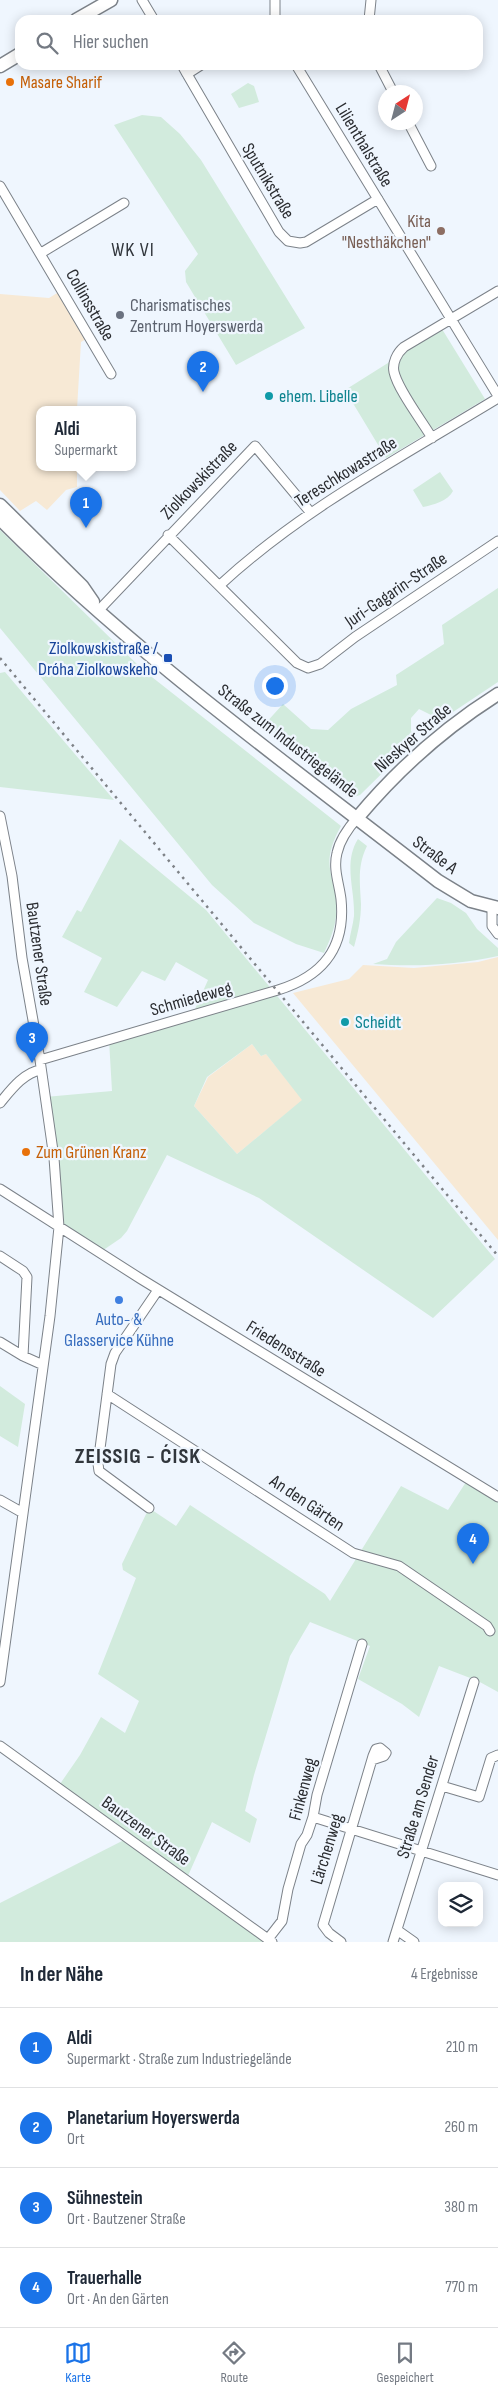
<!DOCTYPE html>
<html lang="de">
<meta charset="utf-8">
<style>
body{margin:0;font-family:"Sofia Sans Condensed",sans-serif;background:#f2f2f3;color:#1f2937}
.controls{position:absolute;right:15px;bottom:15px;display:grid;overflow:hidden;border-radius:10px;box-shadow:0 2px 12px #0003}
.controls button{width:45px;height:45px;display:grid;place-items:center;padding:0;border:0;border-bottom:1px solid #e0e1e3;background:#fff;color:#1f2937;font:25px sans-serif}
.compass{position:absolute;left:378px;top:85px;width:45px;height:45px;border-radius:50%;background:#fff;box-shadow:0 2px 12px #0003;rotate:36deg}
.you{position:absolute;left:274px;top:685px;width:18px;height:18px;margin:-12px;border:4px solid #fff;border-radius:50%;background:#1a73e8;box-shadow:0 0 0 8px #1a73e833}
.badge{display:grid;place-items:center;width:32px;height:32px;border-radius:50%;background:#1a73e8;color:#fff;font-size:16px;font-weight:700}
.pin{position:absolute;translate:-50% -41px;filter:drop-shadow(0 1px 2px #0008)}
.pin::after{content:'';position:absolute;top:26px;width:18px;height:15px;background:inherit;clip-path:polygon(0 0,100% 0,50% 100%)}
.popup{position:absolute;left:36px;top:406px;width:100px;height:65px;box-sizing:border-box;display:grid;place-content:center;border-radius:10px;background:#fff;filter:drop-shadow(0 1px 4px #0005);font-size:16px;white-space:nowrap;color:#747a83}
.popup b{font-size:19px;color:#1f2937}
.popup::after{content:'';position:absolute;left:50%;top:100%;margin-left:-10px;border:10px solid transparent;border-top-color:#fff}
.list{margin:0;padding:0;list-style:none}
h2{display:flex;justify-content:space-between;align-items:center;height:65px;margin:0;padding:0 20px;font-size:21px}
h2 small{font-size:16px;font-weight:400;color:#747a83}
.list li{display:grid;grid-template-columns:32px 1fr auto;gap:15px;align-items:center;box-sizing:border-box;height:80px;padding:0 20px;border-top:1px solid #e0e1e3}
.list b{display:block;font-size:19px;white-space:nowrap}
.list p{margin:0;font-size:16px;white-space:nowrap;color:#747a83}
.list em{font-size:16px;font-style:normal;color:#747a83}
.icon{flex:none;width:28px;height:28px;fill:none;stroke:currentColor;stroke-width:2;stroke-linecap:round;stroke-linejoin:round}
.map{position:relative;flex:none;width:498px;height:1942px;overflow:hidden}
.search{position:absolute;background:#fff;box-shadow:0 2px 12px #0003;left:15px;right:15px;top:15px;height:55px;display:flex;align-items:center;gap:12px;box-sizing:border-box;padding:0 18px;border-radius:15px;color:#747a83;font-size:19px}
.sheet{height:385px;background:#fff}
nav{display:flex;justify-content:space-around;align-items:center;box-sizing:border-box;height:70px;border-top:1px solid #e0e1e3;background:#fff;font-size:14px;color:#747a83}
nav a{display:grid;justify-items:center;gap:2px}
nav .on{color:#1a73e8}
.map>svg:first-child{display:block}
.industrial{fill:#f7e9d5}
.green{fill:#d2ebdd;fill-rule:evenodd}
.lines{fill:none;stroke-linecap:round;stroke-linejoin:round}
.street-casing{stroke:#7c8289;stroke-width:11}
.secondary-casing{stroke:#7c8289;stroke-width:15}
.street{stroke:#fff;stroke-width:9}
.secondary{stroke:#fff;stroke-width:12}
.rail{stroke:#7e8287;stroke-width:2.5;stroke-dasharray:2.5 5;stroke-linecap:butt}
.food-dot{fill:#e8710a;stroke:#eff6fe;stroke-width:2}
.education-dot{fill:#8d6e63;stroke:#eff6fe;stroke-width:2}
.worship-dot{fill:#6b7280;stroke:#eff6fe;stroke-width:2}
.culture-dot{fill:#0f9aa8;stroke:#eff6fe;stroke-width:2}
.transit-dot{fill:#1a4fb4;stroke:#eff6fe;stroke-width:2}
.shop-dot{fill:#3f7fe0;stroke:#eff6fe;stroke-width:2}
.labels{text-anchor:middle;dominant-baseline:central;stroke-width:4.5;stroke-linejoin:round;paint-order:stroke}
.food-label{font-size:18px;fill:#c56008;stroke:#eff6fe;text-anchor:start}
.street-label{font-size:18px;fill:#2b2d31;stroke:#eff6fe}
.education-label{font-size:18px;fill:#785e54;stroke:#eff6fe;text-anchor:end}
.worship-label{font-size:18px;fill:#5b616d;stroke:#eff6fe;text-anchor:start}
.culture-label{font-size:18px;fill:#0d838f;stroke:#eff6fe;text-anchor:start}
.transit-label{font-size:18px;fill:#164399;stroke:#eff6fe;text-anchor:end}
.shop-label{font-size:18px;fill:#366cbe;stroke:#eff6fe}
.quarter-label{font-size:20px;letter-spacing:1px;fill:#31363c;stroke:#eff6fe}
.district-label{font-size:22px;font-weight:bold;letter-spacing:1px;fill:#31363c;stroke:#eff6fe}
</style>
<div class="map">
<svg width="498" height="1942" viewBox="0 0 498 1942">
<rect width="100%" height="100%" fill="#eff6fe"/>
<path class="industrial" d="M 62,290 L 90,337 L 81,342 L 77,409 L 40,409 L 40,467 L 77,467 L 77,487 L 66,490 L 47,510 L 36,501 L 20,511 L 0,490 L 0,294 L 49,298 Z
M 498,957 L 498,1240 L 293,993 L 349,979 L 363,965 L 414,968 L 478,962 Z
M 252,1044 L 261,1056 L 266,1054 L 303,1100 L 237,1154 L 194,1106 L 208,1077 Z"/>
<path class="green" d="M 248,83 L 254,86 L 259,102 L 239,108 L 231,94 Z
M 142,115 L 161,117 L 180,134 L 201,160 L 305,328 L 236,365 L 186,282 L 185,271 L 198,254 L 114,125 Z
M 442,329 L 485,399 L 386,458 L 345,390 Z
M 440,472 L 453,491 C 448,501 433,505 423,507 L 413,490 Z
M 0,530 L 143,670 L 341,826 C 316,871 340,875 336,916 C 335,929 329,942 324,953 L 296,944 L 254,923 L 212,885 L 0,628 Z
M 498,588 L 498,682 L 441,720 L 419,709 L 411,718 L 411,731 L 417,739 L 360,795 L 354,797 L 341,790 L 331,778 L 264,725 L 283,704 L 311,729 L 328,730 L 351,709 L 397,685 L 396,675 L 444,644 L 442,625 Z
M 5,672 L 114,800 L 0,787 L 0,673 Z
M 120,839 L 206,910 L 495,1259 L 433,1318 L 259,1198 L 167,1155 L 127,1231 L 121,1238 L 99,1253 L 59,1227 L 45,1097 L 112,1091 L 109,1040 L 192,1016 L 208,980 L 176,962 L 165,981 L 142,971 L 117,1007 L 84,992 L 102,958 L 62,937 L 77,910 L 81,912 ZM 252,1044 L 261,1056 L 266,1054 L 302,1100 L 237,1154 L 194,1106 L 207,1077 Z
M 358,839 L 367,846 C 357,866 360,883 361,904 C 361,919 358,933 354,947 L 349,943 C 350,934 353,925 354,916 C 355,889 343,863 358,839 Z
M 437,898 L 451,903 L 466,913 L 477,929 L 498,948 L 498,956 C 456,965 416,967 373,964 L 387,959 L 396,942 Z
M 0,1386 L 25,1404 L 18,1447 L 0,1436 Z
M 466,1482 L 498,1501 L 498,1692 L 478,1681 L 439,1666 L 419,1717 L 402,1704 L 358,1679 L 370,1646 L 310,1622 L 290,1656 L 254,1775 L 245,1811 L 257,1819 L 250,1843 L 212,1822 L 187,1878 L 60,1784 L 80,1755 L 101,1717 L 125,1733 L 139,1701 L 98,1674 L 136,1578 L 123,1570 L 122,1564 L 149,1508 L 176,1526 L 190,1505 L 325,1594 L 330,1601 L 401,1486 L 448,1510 Z
M 126,1839 L 268,1940 L 261,1942 L 0,1942 L 0,1903 Z"/>
<g class="lines">
<defs>
<path id="street" d="M 142,0 L 154,20
M 275,20 L 275,0
M 369,20 L 371,0
M 182,65 L 187,74 L 201,65
M 296,65 L 498,396
M 379,65 L 393,92
M 187,74 L 279,232 L 288,241 L 300,243 L 306,242 L 378,199
M 408,122 L 431,166
M 0,186 L 111,374
M 41,253 L 124,203
M 432,438 C 422,421 398,390 394,372 C 392,363 397,353 404,347 L 498,291
M 168,535 L 297,663 L 308,668 L 320,664 L 355,637 L 498,541
M 220,585 C 302,509 403,456 498,398
M 99,610 L 255,446 L 311,513
M 0,816 L 12,876 L 22,958 L 40,1060 L 54,1158 L 59,1227 L 50,1316 L 0,1682
M 492,908 L 492,926 L 498,934
M 40,1060 L 278,990 C 323,976 346,948 341,899 C 339,883 333,869 337,853 C 340,839 349,827 358,817
M 0,1103 C 10,1091 24,1072 41,1070
M 0,1189 L 141,1279 L 498,1497
M 0,1256 L 23,1271 L 27,1277 L 23,1356
M 0,1342 L 23,1356 L 43,1365
M 107,1394 L 353,1553 L 399,1566 L 487,1626 L 490,1631
M 0,1500 L 23,1513
M 149,1508 L 99,1471 L 98,1464 L 111,1364 L 115,1353 L 158,1290
M 0,1746 L 272,1942
M 442,1786 L 479,1797 L 491,1758 L 498,1755
M 313,1817 L 498,1875
M 397,1930 L 414,1942
M 268,1939 L 282,1921 L 288,1889 L 301,1844 L 307,1835 L 313,1817 L 317,1795 L 362,1644
M 341,1942 L 329,1933 L 323,1925 L 373,1756 L 376,1749 L 380,1748 L 386,1753 L 384,1756 L 372,1760
M 393,1942 L 474,1682"/>
<path id="secondary" d="M 76,20 L 111,0
M 0,66 L 20,54
M 0,505 L 82,586 L 93,602
M 0,519 C 133,653 289,765 438,881 L 471,901 L 498,908
M 358,817 C 399,768 444,728 498,694"/>
</defs>
<use href="#street" class="street-casing"/>
<use href="#secondary" class="secondary-casing"/>
<use href="#street" class="street"/>
<use href="#secondary" class="secondary"/>
<path class="rail" d="M 0,658 L 498,1256"/>
</g>
<g class="food-dot">
<circle cx="10" cy="82" r="5"/>
<circle cx="26" cy="1152" r="5"/>
</g>
<circle class="education-dot" cx="441" cy="231" r="5"/>
<circle class="worship-dot" cx="120" cy="315" r="5"/>
<g class="culture-dot">
<circle cx="269" cy="396" r="5"/>
<circle cx="345" cy="1022" r="5"/>
</g>
<rect class="transit-dot" x="163" y="653" width="10" height="10" rx="2.5"/>
<circle class="shop-dot" cx="119" cy="1300" r="5"/>
<g class="labels">
<g class="food-label">
<text x="20" y="82">Masare Sharif</text>
<text x="36" y="1152">Zum Grünen Kranz</text>
</g>
<g class="street-label">
<text transform="translate(364 145) rotate(59)">Lilienthalstraße</text>
<text transform="translate(268 181) rotate(59)">Sputnikstraße</text>
<text transform="translate(90 305) rotate(60)">Collinsstraße</text>
<text transform="translate(346 472) rotate(-32)">Tereschkowastraße</text>
<text transform="translate(199 480) rotate(-46)">Ziolkowskistraße</text>
<text transform="translate(396 590) rotate(-34)">Juri-Gagarin-Straße</text>
<text transform="translate(413 738) rotate(-41)">Nieskyer Straße</text>
<text transform="translate(288 741) rotate(38)">Straße zum Industriegelände</text>
<text transform="translate(435 855) rotate(37)">Straße A</text>
<text transform="translate(39 954) rotate(82)">Bautzener Straße</text>
<text transform="translate(191 999) rotate(-16)">Schmiedeweg</text>
<text transform="translate(286 1349) rotate(32)">Friedensstraße</text>
<text transform="translate(307 1503) rotate(34)">An den Gärten</text>
<text transform="translate(303 1789) rotate(-75)">Finkenweg</text>
<text transform="translate(418 1807) rotate(-73)">Straße am Sender</text>
<text transform="translate(146 1831) rotate(36)">Bautzener Straße</text>
<text transform="translate(327 1849) rotate(-73)">Lärchenweg</text>
</g>
<g class="education-label">
<text x="431" y="221">Kita<tspan x="431" dy="21">"Nesthäkchen"</tspan></text>
</g>
<g class="worship-label">
<text x="130" y="305">Charismatisches<tspan x="130" dy="21">Zentrum Hoyerswerda</tspan></text>
</g>
<g class="culture-label">
<text x="279" y="396">ehem. Libelle</text>
<text x="355" y="1022">Scheidt</text>
</g>
<g class="transit-label">
<text x="158" y="648">Ziolkowskistraße /<tspan x="158" dy="21">Dróha Ziolkowskeho</tspan></text>
</g>
<g class="shop-label">
<text x="119" y="1319">Auto- &amp;<tspan x="119" dy="21">Glasservice Kühne</tspan></text>
</g>
<g class="quarter-label">
<text x="133" y="250">WK VI</text>
</g>
<g class="district-label">
<text x="138" y="1456">ZEISSIG - ĆISK</text>
</g>
</g>
</svg>
<div class="controls">
<button><svg class="icon" aria-label="layers" viewBox="0 0 24 24"><path d="M12 4l9 5-9 5-9-5zM3 14l9 5 9-5"/></svg></button>
</div>
<svg class="compass" viewBox="-18 -18 36 36"><path d="M0-13l5 13h-10z" fill="#e53935"/><path d="M0 13l5-13h-10z" fill="#747a83"/></svg>
<div class="you"></div>
<div class="pin badge" style="left:86px;top:528px">1</div>
<div class="popup"><b>Aldi</b>Supermarkt</div>
<div class="pin badge" style="left:203px;top:392px">2</div>
<div class="pin badge" style="left:32px;top:1063px">3</div>
<div class="pin badge" style="left:473px;top:1564px">4</div>
<div class="search"><svg class="icon" aria-label="search" viewBox="0 0 24 24"><circle cx="10" cy="10" r="6"/><path d="M15 15l6 6"/></svg>Hier suchen</div>
</div>
<section class="sheet">
<h2>In der Nähe<small>4 Ergebnisse</small></h2>
<ul class="list">
<li><span class="badge">1</span><div><b>Aldi</b><p>Supermarkt · Straße zum Industriegelände</p></div><em>210 m</em></li>
<li><span class="badge">2</span><div><b>Planetarium Hoyerswerda</b><p>Ort</p></div><em>260 m</em></li>
<li><span class="badge">3</span><div><b>Sühnestein</b><p>Ort · Bautzener Straße</p></div><em>380 m</em></li>
<li><span class="badge">4</span><div><b>Trauerhalle</b><p>Ort · An den Gärten</p></div><em>770 m</em></li>
</ul>
</section>
<nav>
<a class="on"><svg class="icon" aria-label="map" viewBox="0 0 24 24"><path d="M3 6l6-2 6 2 6-2v14l-6 2-6-2-6 2zM9 4v14M15 6v14"/></svg>Karte</a>
<a><svg class="icon" aria-label="directions" viewBox="0 0 24 24"><path d="M12 3l9 9-9 9-9-9zM9 14v-3h6M13 9l2 2-2 2"/></svg>Route</a>
<a><svg class="icon" aria-label="saved" viewBox="0 0 24 24"><path d="M7 4h10v16l-5-4-5 4z"/></svg>Gespeichert</a>
</nav>
